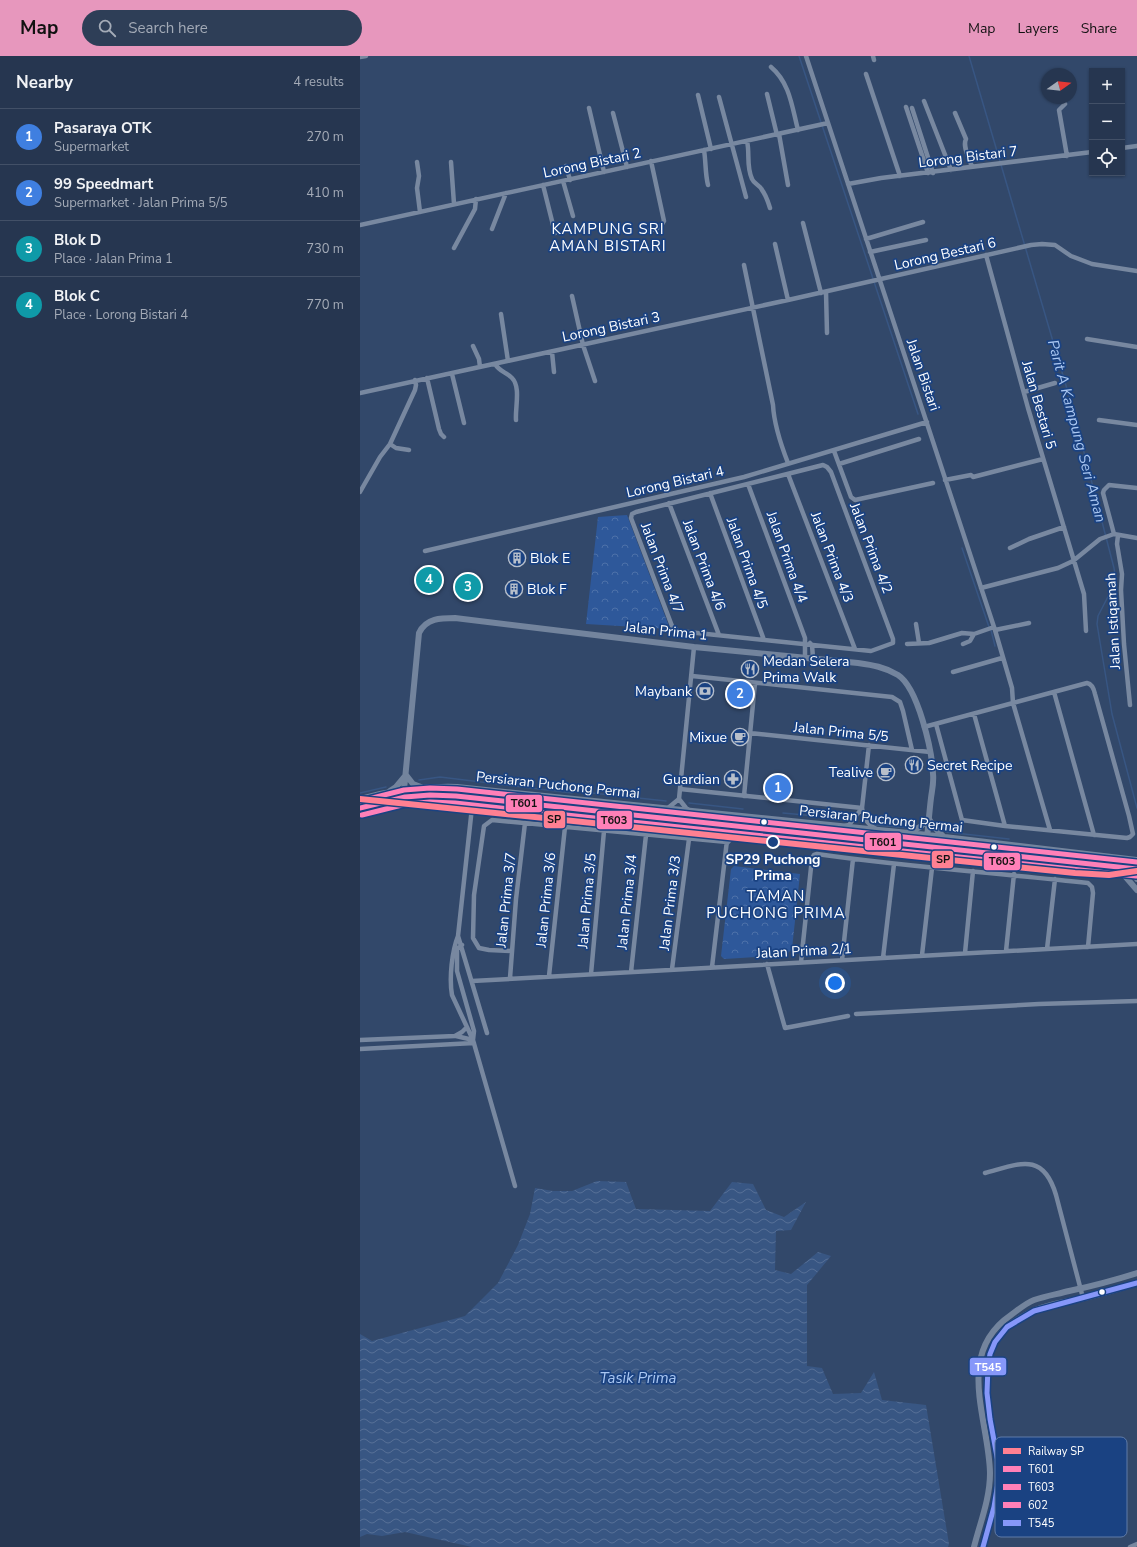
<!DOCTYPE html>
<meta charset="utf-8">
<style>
body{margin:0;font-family:"Nunito Sans",sans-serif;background:#2e3e57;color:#f1f3f6}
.controls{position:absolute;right:12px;top:12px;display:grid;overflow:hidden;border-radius:0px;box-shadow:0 1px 3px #0004}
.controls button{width:36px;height:36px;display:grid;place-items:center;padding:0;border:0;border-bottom:1px solid #425067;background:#263650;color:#f1f3f6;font:20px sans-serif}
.compass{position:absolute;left:681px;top:12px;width:36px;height:36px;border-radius:50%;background:#263650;box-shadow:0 1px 3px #0004;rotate:75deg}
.you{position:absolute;left:475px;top:927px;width:14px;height:14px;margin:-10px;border:3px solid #fff;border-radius:50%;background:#1a73e8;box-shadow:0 0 0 6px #1a73e833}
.badge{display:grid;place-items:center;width:26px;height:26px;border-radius:50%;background:#e797bd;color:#fff;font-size:13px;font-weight:700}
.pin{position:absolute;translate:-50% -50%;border:2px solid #fff;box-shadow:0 1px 4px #0006}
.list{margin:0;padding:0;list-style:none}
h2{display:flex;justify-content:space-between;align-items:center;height:52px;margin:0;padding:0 16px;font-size:17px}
h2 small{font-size:13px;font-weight:400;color:#a4abb7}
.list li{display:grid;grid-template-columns:26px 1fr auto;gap:12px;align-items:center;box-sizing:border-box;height:56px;padding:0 16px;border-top:1px solid #425067}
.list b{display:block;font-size:15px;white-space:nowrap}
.list p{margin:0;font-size:13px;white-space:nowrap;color:#a4abb7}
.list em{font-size:13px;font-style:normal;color:#a4abb7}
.icon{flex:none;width:22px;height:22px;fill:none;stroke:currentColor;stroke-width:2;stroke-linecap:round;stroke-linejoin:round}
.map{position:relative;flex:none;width:777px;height:1491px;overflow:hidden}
header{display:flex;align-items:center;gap:24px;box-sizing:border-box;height:56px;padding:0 20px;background:#e797bd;color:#111}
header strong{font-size:19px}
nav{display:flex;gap:22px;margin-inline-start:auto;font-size:14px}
.search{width:280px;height:36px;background:#2e3e57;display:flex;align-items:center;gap:10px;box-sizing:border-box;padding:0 14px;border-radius:22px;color:#a4abb7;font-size:15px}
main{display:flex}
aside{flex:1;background:#263650}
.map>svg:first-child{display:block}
.forest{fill:url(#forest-crowns)}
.water{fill:url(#water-waves)}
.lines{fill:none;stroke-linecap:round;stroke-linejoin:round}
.stream{stroke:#385683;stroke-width:1.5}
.street{stroke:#7888a0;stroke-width:4.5}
.secondary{stroke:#73849d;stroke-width:6}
.bus-1-casing{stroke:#1a4282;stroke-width:8}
.bus-2-casing{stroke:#1a4282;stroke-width:8}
.bus-3-casing{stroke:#1a4282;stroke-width:8}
.bus-4-casing{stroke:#1a4282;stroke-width:8}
.bus-1{stroke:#ff80b8;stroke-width:5}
.bus-2{stroke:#ff80b8;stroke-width:5}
.bus-3{stroke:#ff80b8;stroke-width:5}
.bus-4{stroke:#8697f9;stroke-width:5}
.rail-1-casing{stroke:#1a4282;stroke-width:9}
.rail-1{stroke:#ff8092;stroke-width:6}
.bus-dot{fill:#fff;stroke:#1a4282;stroke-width:1.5}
.stop-dot{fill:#1a4282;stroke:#fff;stroke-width:2}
.labels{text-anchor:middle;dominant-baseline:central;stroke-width:3.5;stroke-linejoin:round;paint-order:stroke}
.street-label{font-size:14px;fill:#fff;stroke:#1a4282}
.poi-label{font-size:14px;fill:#fff;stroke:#1a4282;text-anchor:start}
.stop-label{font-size:14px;font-weight:bold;fill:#fff;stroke:#1a4282}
.neighbourhood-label{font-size:15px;letter-spacing:1px;fill:#fff;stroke:#1a4282}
.water-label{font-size:15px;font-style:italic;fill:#aac7f2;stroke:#1a4282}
.key{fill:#1a4282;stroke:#5f7ba8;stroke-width:1}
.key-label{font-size:11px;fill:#fff}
.line-badge{stroke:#1a4282;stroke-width:1.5}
.badge-label{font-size:11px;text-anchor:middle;font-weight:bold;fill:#fff}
.pale-badge-label{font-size:11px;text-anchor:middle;font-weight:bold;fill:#111}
</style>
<header>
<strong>Map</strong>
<div class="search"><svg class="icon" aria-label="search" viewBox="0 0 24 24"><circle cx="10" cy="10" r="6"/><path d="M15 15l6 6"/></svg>Search here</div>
<nav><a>Map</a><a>Layers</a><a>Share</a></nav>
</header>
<main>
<aside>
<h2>Nearby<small>4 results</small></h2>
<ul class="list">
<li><span class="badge" style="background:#3f7fe0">1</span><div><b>Pasaraya OTK</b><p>Supermarket</p></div><em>270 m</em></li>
<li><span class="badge" style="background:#3f7fe0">2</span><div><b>99 Speedmart</b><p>Supermarket · Jalan Prima 5/5</p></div><em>410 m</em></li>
<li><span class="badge" style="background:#0f9aa8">3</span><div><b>Blok D</b><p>Place · Jalan Prima 1</p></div><em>730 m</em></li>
<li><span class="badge" style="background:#0f9aa8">4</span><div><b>Blok C</b><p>Place · Lorong Bistari 4</p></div><em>770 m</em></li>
</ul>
</aside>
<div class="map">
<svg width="777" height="1491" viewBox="0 0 777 1491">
<defs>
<pattern id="forest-crowns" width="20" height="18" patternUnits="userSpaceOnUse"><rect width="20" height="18" fill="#2e589a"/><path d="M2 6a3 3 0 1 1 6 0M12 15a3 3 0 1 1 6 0" fill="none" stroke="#4d71a9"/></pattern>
<pattern id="water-waves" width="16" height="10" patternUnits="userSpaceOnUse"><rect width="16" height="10" fill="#385683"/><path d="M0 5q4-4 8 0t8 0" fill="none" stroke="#566f96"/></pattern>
</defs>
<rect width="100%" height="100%" fill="#32486a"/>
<path class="forest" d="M 267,459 L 310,573 L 226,568 L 238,461 Z
M 374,810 L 440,818 L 432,893 L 426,899 L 364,903 L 361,900 L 371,813 Z"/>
<path class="water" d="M 237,1125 L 266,1126 L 276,1153 L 350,1155 L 372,1126 L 393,1128 L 406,1154 L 424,1161 L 446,1146 L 431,1174 L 416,1175 L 415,1214 L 431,1218 L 458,1196 L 471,1200 L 447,1229 L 447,1310 L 462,1312 L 473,1338 L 501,1337 L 514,1316 L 522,1344 L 566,1349 L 589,1488 L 588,1491 L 112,1491 L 45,1476 L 22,1480 L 7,1478 L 0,1481 L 0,1278 L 12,1285 L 105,1260 L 138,1227 L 158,1189 L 170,1158 L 175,1132 L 193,1135 L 212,1135 Z"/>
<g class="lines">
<path class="stream" d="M 439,0 L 558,358
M 609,0 L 712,350 L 754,512 L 756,525 L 738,560 L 737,568 L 752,658 L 777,752
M 602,492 L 629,571
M 631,574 L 635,590
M 59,724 L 80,721 L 212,737
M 0,737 L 26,731
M 232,737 L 306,745
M 329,747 L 383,753
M 423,757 L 487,763
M 514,769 L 549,772
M 586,776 L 649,783"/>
<path class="street" d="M 446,0 L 635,574 L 652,632 L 653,647 L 690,774
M 513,0 L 514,4
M 0,1 L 6,0
M 411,11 C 430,27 432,51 438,74
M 506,18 L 540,120
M 407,38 L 417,79
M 338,39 L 351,93
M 359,41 L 386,141
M 564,45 L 591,114
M 705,48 L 699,54 L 707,100
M 546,51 L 568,117
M 229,52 L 244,116
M 552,52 L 573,117
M 253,57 L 267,111
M 595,57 L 606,83 C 602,91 610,103 612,111
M 419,78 L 428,129
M 387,85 C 390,97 386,110 392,123 C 394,128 400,129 402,134 C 406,139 408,146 410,152
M 762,92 L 777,90
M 344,94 C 346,106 345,117 348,129
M 57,106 L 59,120 L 57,132 L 60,156
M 91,106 L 94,148
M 206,110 L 210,124
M 203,125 L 213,160
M 488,128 L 521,122 L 732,96
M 183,129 L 195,177
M 443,167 L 461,237
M 0,169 L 468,67
M 132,173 L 146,137
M 288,175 L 300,171 L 304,165 L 291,105
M 506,183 L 563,166
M 415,188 L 428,244
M 94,192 L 115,153 L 116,143
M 510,196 L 566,184
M 626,199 L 668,352 L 724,538 L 726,575
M 384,209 L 413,349 C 414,369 421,389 428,407
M 466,236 L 467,277
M 212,240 L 223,289 L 235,325
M 141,258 L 148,305
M 727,283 L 777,291
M 113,290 L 119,303 L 120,311
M 192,296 L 194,316
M 135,308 C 140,316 146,316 152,322 C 161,331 155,352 156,364
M 92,318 L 104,367
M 67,322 L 79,373 L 81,378 L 84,381
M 664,336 L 695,327
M 0,337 L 428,244 L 671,189 L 682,188 L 695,189 L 711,200 L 732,208 L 777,215
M 739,364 L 777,369
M 30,388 L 36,392 L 49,394
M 474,395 L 491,441 L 495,444 L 573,427
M 479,408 L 559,383
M 463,409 L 467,411 L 471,416 L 533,583 L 533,587 L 511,595 L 318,575 L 312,570 L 271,462 L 272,458 L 276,456 Z
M 428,418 L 495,593
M 585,424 L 611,419 L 613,421 L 683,403
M 388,428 L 445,582 L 445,601
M 0,436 L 20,401 L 30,388 L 55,334 L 56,329 L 55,324
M 350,437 L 404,584
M 309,447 L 359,579
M 754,478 L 743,437 L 744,434 L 749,429 L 777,432
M 758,479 L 757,488 L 762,518 L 761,534 L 764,588 L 770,649
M 650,492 L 669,483 L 704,471
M 65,495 L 384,421 L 567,366
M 621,532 L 698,512 L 713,505 L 740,483 L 754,478 L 777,482
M 556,568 L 559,587
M 635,574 L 669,567
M 450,587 L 452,589 L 453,602
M 547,588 L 569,587 L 602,577 L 614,578
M 603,588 L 610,585 L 614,578 L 634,571
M 593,616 L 642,602
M 332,620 L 532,641 L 540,646 L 543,655 L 552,694
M 694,636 L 734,779
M 614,658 L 645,770
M 564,671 L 727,627 C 732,628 734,633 735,638 L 769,760 L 773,778 L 770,781 L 767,782 L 645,770 L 602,764 L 576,668
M 390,677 L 570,696
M 509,689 L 502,752 C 503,762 507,768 516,773
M 114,733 L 98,880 L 127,977
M 320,733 L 502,752
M 384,740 L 395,627
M 308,752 L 319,743
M 329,754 L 326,752 L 319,743 L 334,591
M 485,770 L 489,769 L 502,752
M 98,880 C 92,895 89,922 92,939 L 113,984 L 155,1130
M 102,889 L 97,893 L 97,915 L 114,975 L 113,984
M 687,893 L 695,823
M 151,895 L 129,894 L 119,892 L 113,882 L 114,839 L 124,770 L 132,764 L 367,786
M 646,895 L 654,818
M 605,897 L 613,815
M 562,899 L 572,812
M 523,902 L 534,808
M 482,904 L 493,803
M 441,906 L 452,802 L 454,799 L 457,798 C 547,811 638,817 728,827 L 732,831 L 733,837 L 728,891
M 407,908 L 425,972 L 488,960
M 352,911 L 370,759
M 312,913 L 329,783
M 271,916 L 286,779
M 231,918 L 244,775
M 189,920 L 205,771
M 150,922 L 156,843 L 165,767
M 112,925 L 777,888
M 496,958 L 679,948 L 777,945
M 96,980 L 113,984
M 0,984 L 95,980 L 102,976 L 107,971
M 0,993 L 114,987
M 625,1117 C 659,1108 683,1095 696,1139 L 723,1242
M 770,1491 L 777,1488"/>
<path class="secondary" d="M 46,719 L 53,728 L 61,731
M 30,735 L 36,731 L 46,719
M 45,741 L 44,734 L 59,577 C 66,562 81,562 95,562 L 334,591 L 498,607 C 512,609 525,611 538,619 C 558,632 572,694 573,718 C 574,726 572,734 571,742 C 569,758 568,775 566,791
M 0,743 C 33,734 62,730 97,731 L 568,779 L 777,804
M 0,752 L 45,741 L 70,739 L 96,740 L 777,813
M 569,763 L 574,771 L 584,781
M 349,768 C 357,773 363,777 367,786 L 375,777 L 385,771
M 547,777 L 560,771 L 569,763
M 773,809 L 777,823
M 758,812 L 777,834
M 614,1491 C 620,1467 630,1443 630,1417 C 629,1363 594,1298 651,1259 C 658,1254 666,1247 674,1244 C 685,1240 698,1238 709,1235 C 732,1230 755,1224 777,1217
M 623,1491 C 630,1465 639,1438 639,1411 C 638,1399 634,1387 632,1375 C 627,1346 620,1300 642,1276 C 648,1269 658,1263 667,1258 C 685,1248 708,1246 728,1241 C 744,1237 761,1232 777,1227"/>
<defs>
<path id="bus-1" d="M 0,752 L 45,741 L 70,739 L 96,740 L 777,813"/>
<path id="bus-2" d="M 2,759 L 46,748 L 70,746 L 95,747 L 776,820"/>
<path id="bus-3" d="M 0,745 L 44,734 L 70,732 L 97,733 L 777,806"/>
<path id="bus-4" d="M 623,1491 L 634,1451 L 639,1421 L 638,1406 L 630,1363 L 627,1337 L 628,1310 L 630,1298 L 635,1286 L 647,1271 L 674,1255 L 777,1227"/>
</defs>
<use href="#bus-1" class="bus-1-casing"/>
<use href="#bus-2" class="bus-2-casing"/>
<use href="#bus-3" class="bus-3-casing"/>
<use href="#bus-4" class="bus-4-casing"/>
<use href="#bus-1" class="bus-1"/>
<use href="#bus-2" class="bus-2"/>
<use href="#bus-3" class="bus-3"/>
<use href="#bus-4" class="bus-4"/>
<defs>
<path id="rail-1" d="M 0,743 L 715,817 L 749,819 L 777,815"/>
</defs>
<use href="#rail-1" class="rail-1-casing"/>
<use href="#rail-1" class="rail-1"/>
</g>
<defs>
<symbol id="building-ring" viewBox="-11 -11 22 22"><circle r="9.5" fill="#1a4282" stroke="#b7bfcb" stroke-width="1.5"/><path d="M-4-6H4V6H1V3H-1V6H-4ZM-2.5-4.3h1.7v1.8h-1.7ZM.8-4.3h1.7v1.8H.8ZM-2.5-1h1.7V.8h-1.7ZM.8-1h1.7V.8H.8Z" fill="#b7bfcb"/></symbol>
<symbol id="restaurant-ring" viewBox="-11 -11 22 22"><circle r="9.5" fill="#1a4282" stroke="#b7bfcb" stroke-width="1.5"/><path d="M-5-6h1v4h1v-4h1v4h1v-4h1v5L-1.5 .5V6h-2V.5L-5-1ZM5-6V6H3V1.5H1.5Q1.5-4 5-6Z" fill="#b7bfcb"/></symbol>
<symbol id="bank-ring" viewBox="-11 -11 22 22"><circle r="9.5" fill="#1a4282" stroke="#b7bfcb" stroke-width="1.5"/><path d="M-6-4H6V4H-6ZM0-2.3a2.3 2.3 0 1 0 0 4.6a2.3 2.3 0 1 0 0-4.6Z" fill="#b7bfcb"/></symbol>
<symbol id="cafe-ring" viewBox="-11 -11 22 22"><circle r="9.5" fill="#1a4282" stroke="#b7bfcb" stroke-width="1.5"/><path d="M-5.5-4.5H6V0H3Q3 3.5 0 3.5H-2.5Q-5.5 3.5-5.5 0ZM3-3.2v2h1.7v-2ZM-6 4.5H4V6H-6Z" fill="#b7bfcb"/></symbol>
<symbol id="pharmacy-ring" viewBox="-11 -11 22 22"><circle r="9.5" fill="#1a4282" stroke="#b7bfcb" stroke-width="1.5"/><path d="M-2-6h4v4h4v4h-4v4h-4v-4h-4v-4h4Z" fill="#b7bfcb"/></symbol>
</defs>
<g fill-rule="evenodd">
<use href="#building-ring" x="147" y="492" width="20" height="20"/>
<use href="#building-ring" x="144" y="523" width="20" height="20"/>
<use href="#restaurant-ring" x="380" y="603" width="20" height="20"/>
<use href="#bank-ring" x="335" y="625" width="20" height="20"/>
<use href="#cafe-ring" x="370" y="671" width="20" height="20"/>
<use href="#restaurant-ring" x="544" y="699" width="20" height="20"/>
<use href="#cafe-ring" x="516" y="706" width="20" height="20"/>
<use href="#pharmacy-ring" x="363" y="713" width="20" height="20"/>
</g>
<g class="bus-dot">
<circle cx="404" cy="766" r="3.5"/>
<circle cx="634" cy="791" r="3.5"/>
<circle cx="742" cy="1236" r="3.5"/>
</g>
<circle class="stop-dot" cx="413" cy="786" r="6"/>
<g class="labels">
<g class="street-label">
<text transform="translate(608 101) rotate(-7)">Lorong Bistari 7</text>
<text transform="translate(232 107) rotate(-12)">Lorong Bistari 2</text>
<text transform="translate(585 198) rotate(-13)">Lorong Bestari 6</text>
<text transform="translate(251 271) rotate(-12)">Lorong Bistari 3</text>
<text transform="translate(563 319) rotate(71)">Jalan Bistari</text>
<text transform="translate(679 349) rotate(74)">Jalan Bestari 5</text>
<text transform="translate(315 426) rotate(-13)">Lorong Bistari 4</text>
<text transform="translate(511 492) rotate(69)">Jalan Prima 4/2</text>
<text transform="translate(427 501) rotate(70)">Jalan Prima 4/4</text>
<text transform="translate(472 501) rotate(69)">Jalan Prima 4/3</text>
<text transform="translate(387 507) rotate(70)">Jalan Prima 4/5</text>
<text transform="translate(344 509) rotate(69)">Jalan Prima 4/6</text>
<text transform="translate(302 512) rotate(69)">Jalan Prima 4/7</text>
<text transform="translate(753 565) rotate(-93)">Jalan Istiqamah</text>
<text transform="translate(306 575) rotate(6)">Jalan Prima 1</text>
<text transform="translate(481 676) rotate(6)">Jalan Prima 5/5</text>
<text transform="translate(198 729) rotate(6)">Persiaran Puchong Permai</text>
<text transform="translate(521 763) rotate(6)">Persiaran Puchong Permai</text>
<text transform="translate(146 844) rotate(-84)">Jalan Prima 3/7</text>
<text transform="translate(186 844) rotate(-84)">Jalan Prima 3/6</text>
<text transform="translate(227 845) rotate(-85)">Jalan Prima 3/5</text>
<text transform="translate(267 846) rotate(-84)">Jalan Prima 3/4</text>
<text transform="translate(310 847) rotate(-83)">Jalan Prima 3/3</text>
<text transform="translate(444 895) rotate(-3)">Jalan Prima 2/1</text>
</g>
<g class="poi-label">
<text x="170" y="502">Blok E</text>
<text x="167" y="533">Blok F</text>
<text x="403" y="605">Medan Selera<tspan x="403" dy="16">Prima Walk</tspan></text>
<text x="332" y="635" text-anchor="end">Maybank</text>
<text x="367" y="681" text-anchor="end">Mixue</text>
<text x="567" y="709">Secret Recipe</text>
<text x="513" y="716" text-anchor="end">Tealive</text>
<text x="360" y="723" text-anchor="end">Guardian</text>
</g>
<g class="stop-label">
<text x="413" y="803">SP29 Puchong<tspan x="413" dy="16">Prima</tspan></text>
</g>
<g class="neighbourhood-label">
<text x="248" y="173">KAMPUNG SRI<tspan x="248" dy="17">AMAN BISTARI</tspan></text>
<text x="416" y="840">TAMAN<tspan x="416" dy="17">PUCHONG PRIMA</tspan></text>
</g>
<g class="water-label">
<text transform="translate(717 375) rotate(75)">Parit A Kampung Seri Aman</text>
<text x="278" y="1322">Tasik Prima</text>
</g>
</g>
<rect x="635" y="1381" width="132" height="100" rx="6" class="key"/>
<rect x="643" y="1392" width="18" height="6" fill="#ff8092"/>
<rect x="643" y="1410" width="18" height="6" fill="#ff80b8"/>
<rect x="643" y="1428" width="18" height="6" fill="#ff80b8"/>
<rect x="643" y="1446" width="18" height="6" fill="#ff80b8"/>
<rect x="643" y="1464" width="18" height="6" fill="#8697f9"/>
<g class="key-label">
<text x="668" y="1399">Railway SP</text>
<text x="668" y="1417">T601</text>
<text x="668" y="1435">T603</text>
<text x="668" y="1453">602</text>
<text x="668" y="1471">T545</text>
</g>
<g class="line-badge">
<rect x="145" y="738" width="38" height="19" rx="4" fill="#ff80b8"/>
<rect x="183" y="754" width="23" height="19" rx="4" fill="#ff8092"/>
<rect x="236" y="754" width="37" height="20" rx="4" fill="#ff80b8"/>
<rect x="504" y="776" width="38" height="19" rx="4" fill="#ff80b8"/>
<rect x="571" y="794" width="23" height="19" rx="4" fill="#ff8092"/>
<rect x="623" y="796" width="38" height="19" rx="4" fill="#ff80b8"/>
<rect x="609" y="1301" width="38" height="19" rx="4" fill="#8697f9"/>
</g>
<g class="badge-label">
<text x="628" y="1315">T545</text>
</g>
<g class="pale-badge-label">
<text x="164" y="751">T601</text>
<text x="194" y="767">SP</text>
<text x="254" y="768">T603</text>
<text x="523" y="790">T601</text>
<text x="583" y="807">SP</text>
<text x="642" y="809">T603</text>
</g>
</svg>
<div class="controls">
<button>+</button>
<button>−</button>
<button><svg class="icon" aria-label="locate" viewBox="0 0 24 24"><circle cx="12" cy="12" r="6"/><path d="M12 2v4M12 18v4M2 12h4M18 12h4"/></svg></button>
</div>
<svg class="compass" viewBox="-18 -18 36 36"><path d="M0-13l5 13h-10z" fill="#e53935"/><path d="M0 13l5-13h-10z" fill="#a4abb7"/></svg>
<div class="you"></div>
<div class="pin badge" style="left:418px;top:732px;background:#3f7fe0">1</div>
<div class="pin badge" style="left:380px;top:638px;background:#3f7fe0">2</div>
<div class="pin badge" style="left:108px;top:531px;background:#0f9aa8">3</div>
<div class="pin badge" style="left:69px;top:524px;background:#0f9aa8">4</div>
</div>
</main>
